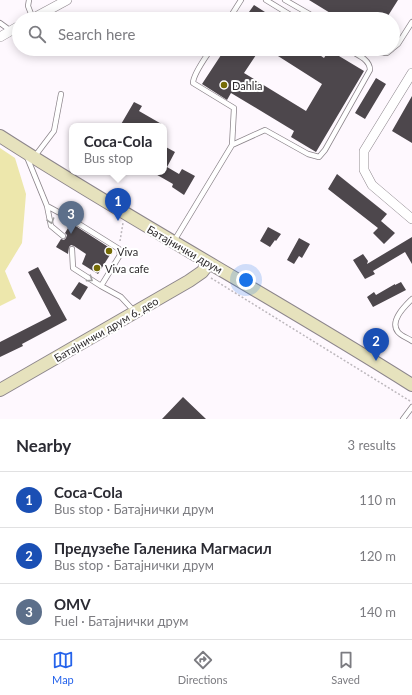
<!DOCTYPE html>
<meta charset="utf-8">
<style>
body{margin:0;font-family:Lato,sans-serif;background:#f2f2f3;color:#2b2b33}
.you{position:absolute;left:246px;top:280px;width:14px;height:14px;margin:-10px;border:3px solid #fff;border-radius:50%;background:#1a73e8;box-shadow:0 0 0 6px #1a73e833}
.badge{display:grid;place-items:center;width:26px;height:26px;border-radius:50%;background:#2563eb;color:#fff;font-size:13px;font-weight:700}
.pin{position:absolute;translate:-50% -33px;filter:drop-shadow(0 1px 2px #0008)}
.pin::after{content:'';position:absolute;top:21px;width:14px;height:12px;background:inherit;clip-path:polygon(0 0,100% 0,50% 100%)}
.popup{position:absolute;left:69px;top:123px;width:98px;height:52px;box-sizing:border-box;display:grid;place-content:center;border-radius:8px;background:#fff;filter:drop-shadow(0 1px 3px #0005);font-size:13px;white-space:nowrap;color:#7c7c81}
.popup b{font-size:15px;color:#2b2b33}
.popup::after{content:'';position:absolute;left:50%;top:100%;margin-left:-8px;border:8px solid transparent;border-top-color:#fff}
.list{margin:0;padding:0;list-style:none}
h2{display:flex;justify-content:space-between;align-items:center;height:52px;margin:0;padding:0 16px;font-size:17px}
h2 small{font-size:13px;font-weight:400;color:#7c7c81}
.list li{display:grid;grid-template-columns:26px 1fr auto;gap:12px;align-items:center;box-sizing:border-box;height:56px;padding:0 16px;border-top:1px solid #e1e1e2}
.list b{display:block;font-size:15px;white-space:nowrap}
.list p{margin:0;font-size:13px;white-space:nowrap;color:#7c7c81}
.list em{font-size:13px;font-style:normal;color:#7c7c81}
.icon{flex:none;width:22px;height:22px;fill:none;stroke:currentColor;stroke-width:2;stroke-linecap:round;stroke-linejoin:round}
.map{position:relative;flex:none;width:412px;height:419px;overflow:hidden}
.search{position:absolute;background:#fff;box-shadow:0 2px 10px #0003;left:12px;right:12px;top:12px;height:44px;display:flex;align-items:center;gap:10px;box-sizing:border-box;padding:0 14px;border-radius:22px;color:#7c7c81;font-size:15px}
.sheet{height:220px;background:#fff}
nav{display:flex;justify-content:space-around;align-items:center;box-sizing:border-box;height:56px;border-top:1px solid #e1e1e2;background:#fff;font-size:11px;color:#7c7c81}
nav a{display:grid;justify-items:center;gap:2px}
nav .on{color:#2563eb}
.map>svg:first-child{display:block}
.green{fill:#ede7ac}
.building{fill:#4d474c}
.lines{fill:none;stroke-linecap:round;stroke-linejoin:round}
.lane-casing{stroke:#8c858b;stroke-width:6}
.street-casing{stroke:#8c858b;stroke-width:10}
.secondary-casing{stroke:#8c858b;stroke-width:14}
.path{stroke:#bdb8bd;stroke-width:1.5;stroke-dasharray:2 2;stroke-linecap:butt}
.lane{stroke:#fff;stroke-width:4.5}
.street{stroke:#fff;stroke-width:9}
.secondary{stroke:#e6e2bd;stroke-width:12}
.oneway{stroke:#a1a0a0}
.poi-dot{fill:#756c06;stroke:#fff;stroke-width:1.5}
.labels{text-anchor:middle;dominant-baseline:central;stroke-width:4;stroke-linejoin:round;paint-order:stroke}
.poi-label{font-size:11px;fill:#2e2b2d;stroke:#fff;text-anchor:start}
.street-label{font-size:11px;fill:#2e2b2d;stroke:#fff}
</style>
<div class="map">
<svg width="412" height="419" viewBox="0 0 412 419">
<rect width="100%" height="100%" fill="#fef8fe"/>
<path class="green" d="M 0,148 L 15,158 L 26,194 L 22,243 L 5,271 L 16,298 L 0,306 Z"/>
<path class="building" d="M 309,0 L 398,0 L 386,19 L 340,19 Z
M 254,5 L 276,19 L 244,19 Z
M 225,49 L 260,49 L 244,73 L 306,111 L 322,84 L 267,49 L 311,49 L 324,58 L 329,50 L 364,71 L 316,152 L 291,137 L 294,131 L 231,93 L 227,100 L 202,84 Z
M 376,78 L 386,84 L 365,119 L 355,113 Z
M 412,96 L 412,143 L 392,131 Z
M 134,102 L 142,106 L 139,111 L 165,126 L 120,126 Z
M 164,146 L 175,152 L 167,167 L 179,174 L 182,169 L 195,176 L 184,195 L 172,187 L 173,184 L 152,172 L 164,172 Z
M 337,174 L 387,214 L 381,221 L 395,233 L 384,244 L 373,233 L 378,228 L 328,189 Z
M 71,223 L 113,250 L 98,274 L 82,264 L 86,254 L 74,246 L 71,245 L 69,247 L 68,254 L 56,247 L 61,239 L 64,240 L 66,238 L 67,235 L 65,233 Z
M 268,227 L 281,234 L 276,241 L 275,240 L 270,247 L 260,241 Z
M 412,237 L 412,264 L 405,252 L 373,271 L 375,274 L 365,279 L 353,260 L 363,254 L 368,261 L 367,264 Z
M 299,238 L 310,244 L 302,258 L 299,256 L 294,264 L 287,260 Z
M 38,267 L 67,320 L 22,344 L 23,346 L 0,357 L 0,342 L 51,316 L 28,272 Z
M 79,282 L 88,287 L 80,300 L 71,294 Z
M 401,282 L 406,290 L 373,307 L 367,297 L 374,292 L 376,295 L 395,284 L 395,285 Z
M 183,397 L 206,419 L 162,419 Z"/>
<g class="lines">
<defs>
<path id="lane" d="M 29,0 L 28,6 L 33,19
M 266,0 L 297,19
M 285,0 L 318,19
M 229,19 L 241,0
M 0,23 L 11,31
M 393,48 L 398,44 L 412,22
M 370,49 L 375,52 L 387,53 L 392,49
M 232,145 L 265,130 L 308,154 L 319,157 L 325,150 L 370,70 C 370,59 356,54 347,49
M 35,156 L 54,131 L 61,94
M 27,157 L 47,206 L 51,226 L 63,236
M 47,206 L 71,219 L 119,249 L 120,255 L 101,286
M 174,241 L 232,145 L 234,108 L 193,83 C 193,74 206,57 211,49
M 72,249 L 73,268 L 101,286 L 121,297 L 134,311
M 412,299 C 405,306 389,321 398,332 C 401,336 408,338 412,341
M 403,419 L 412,407"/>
<path id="street" d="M 32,19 L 67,0
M 0,37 L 19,26
M 412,73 L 364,151 L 364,170 L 372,185 L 412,219"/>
<path id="secondary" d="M 0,136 C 135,223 276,299 412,385
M 0,390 L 189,281 L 202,272 L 209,263"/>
</defs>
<use href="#lane" class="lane-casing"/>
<use href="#street" class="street-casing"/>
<use href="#secondary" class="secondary-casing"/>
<path class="path" d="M 120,241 L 123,223
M 211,278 L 410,401"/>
<use href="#lane" class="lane"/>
<use href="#street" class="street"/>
<use href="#secondary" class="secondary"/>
</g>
<defs><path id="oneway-chevron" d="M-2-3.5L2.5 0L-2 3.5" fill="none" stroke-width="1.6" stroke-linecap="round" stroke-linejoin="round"/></defs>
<g class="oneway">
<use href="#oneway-chevron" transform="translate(51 221) rotate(71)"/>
<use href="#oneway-chevron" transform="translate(90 279) rotate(34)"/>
</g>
<g class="poi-dot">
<circle cx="224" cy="85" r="4"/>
<circle cx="109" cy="251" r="4"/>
<circle cx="97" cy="268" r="4"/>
</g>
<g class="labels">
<g class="poi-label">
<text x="232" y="85">Dahlia</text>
<text x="117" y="251">Viva</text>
<text x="105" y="268">Viva cafe</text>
</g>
<g class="street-label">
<text transform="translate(185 249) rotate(30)">Батајнички друм</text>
<text transform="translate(106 329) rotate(-30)">Батајнички друм 6. део</text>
</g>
</g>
</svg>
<div class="you"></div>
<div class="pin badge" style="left:118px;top:221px;background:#1a4fb4">1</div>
<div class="popup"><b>Coca-Cola</b>Bus stop</div>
<div class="pin badge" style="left:376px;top:361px;background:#1a4fb4">2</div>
<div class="pin badge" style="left:71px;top:234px;background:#5c6f8a">3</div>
<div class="search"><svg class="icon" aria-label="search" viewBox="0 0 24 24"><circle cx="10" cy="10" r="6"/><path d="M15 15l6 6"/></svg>Search here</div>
</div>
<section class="sheet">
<h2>Nearby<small>3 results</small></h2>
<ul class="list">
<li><span class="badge" style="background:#1a4fb4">1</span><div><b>Coca-Cola</b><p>Bus stop · Батајнички друм</p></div><em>110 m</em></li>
<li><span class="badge" style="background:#1a4fb4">2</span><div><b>Предузеће Галеника Магмасил</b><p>Bus stop · Батајнички друм</p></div><em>120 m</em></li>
<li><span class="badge" style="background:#5c6f8a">3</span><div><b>OMV</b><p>Fuel · Батајнички друм</p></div><em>140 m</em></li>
</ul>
</section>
<nav>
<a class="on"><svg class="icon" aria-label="map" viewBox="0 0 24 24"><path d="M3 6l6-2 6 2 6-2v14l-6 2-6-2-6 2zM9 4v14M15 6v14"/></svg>Map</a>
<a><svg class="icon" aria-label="directions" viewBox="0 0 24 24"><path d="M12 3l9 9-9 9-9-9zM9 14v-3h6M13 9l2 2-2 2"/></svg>Directions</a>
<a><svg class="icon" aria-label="saved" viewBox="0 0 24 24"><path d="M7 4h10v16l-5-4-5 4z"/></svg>Saved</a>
</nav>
